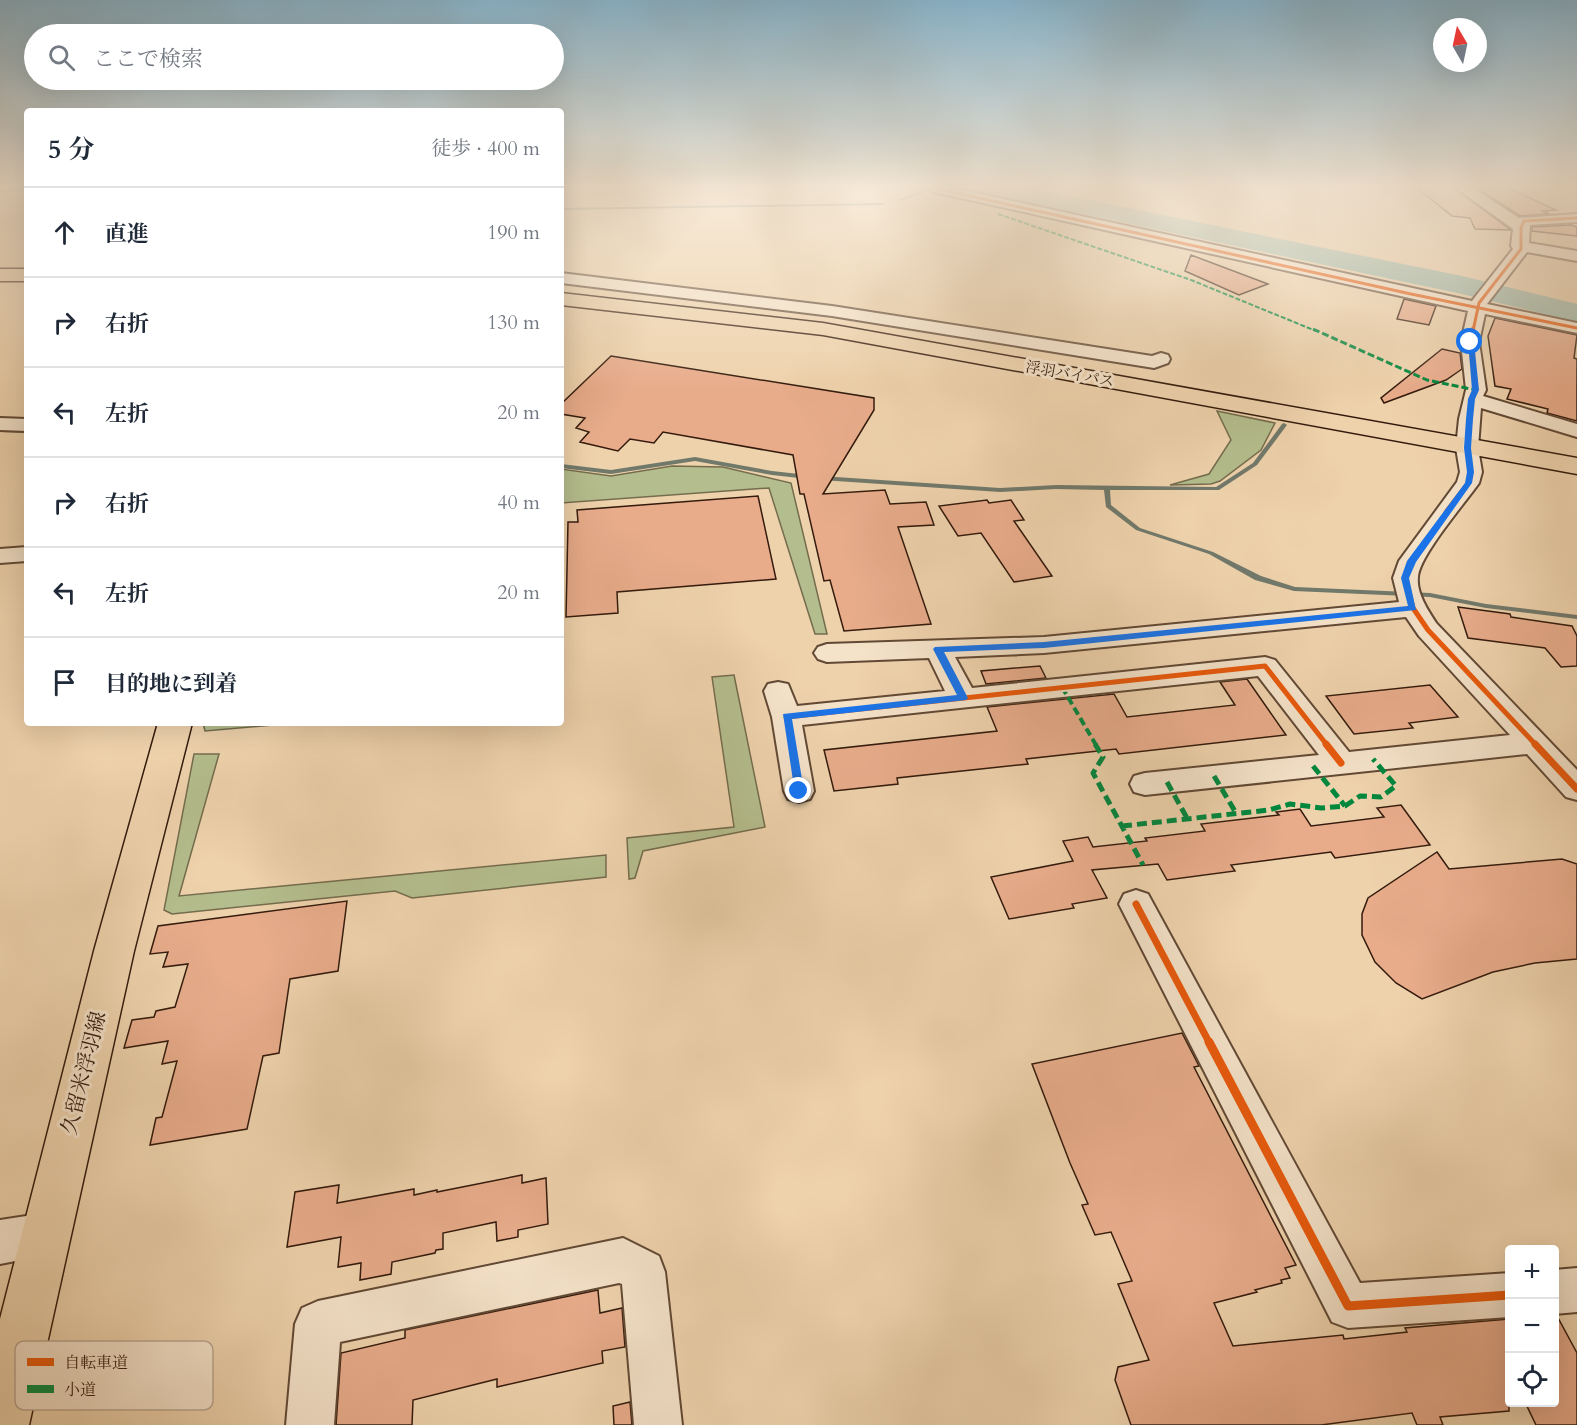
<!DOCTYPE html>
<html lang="ja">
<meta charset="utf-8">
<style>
body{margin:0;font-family:Cardo,"Noto Serif JP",serif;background:#f2f2f3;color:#1f2937}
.controls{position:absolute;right:18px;bottom:18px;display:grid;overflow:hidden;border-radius:6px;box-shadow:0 6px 24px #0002}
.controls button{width:54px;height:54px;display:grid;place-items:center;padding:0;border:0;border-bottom:2px solid #e0e1e3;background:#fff;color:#1f2937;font:30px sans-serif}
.compass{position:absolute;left:1433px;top:18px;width:54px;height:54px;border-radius:50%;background:#fff;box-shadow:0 6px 24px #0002;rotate:351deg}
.stop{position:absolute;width:18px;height:18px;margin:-14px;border:4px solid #1a73e8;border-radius:50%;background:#fff}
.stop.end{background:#1a73e8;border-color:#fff;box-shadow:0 2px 6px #0008}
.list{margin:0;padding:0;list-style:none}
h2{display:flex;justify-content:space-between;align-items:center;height:78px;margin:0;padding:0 24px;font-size:26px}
h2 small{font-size:20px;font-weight:400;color:#747a83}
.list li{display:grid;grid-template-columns:39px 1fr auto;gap:18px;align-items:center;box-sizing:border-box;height:90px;padding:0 24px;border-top:2px solid #e0e1e3}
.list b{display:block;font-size:22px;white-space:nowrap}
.list em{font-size:20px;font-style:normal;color:#747a83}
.icon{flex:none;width:33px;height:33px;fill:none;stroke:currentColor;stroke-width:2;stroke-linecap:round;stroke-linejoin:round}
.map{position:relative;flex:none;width:1577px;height:1425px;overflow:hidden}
.search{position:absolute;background:#fff;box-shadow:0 6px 24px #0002;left:24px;top:24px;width:540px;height:66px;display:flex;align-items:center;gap:15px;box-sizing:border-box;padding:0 21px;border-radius:33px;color:#747a83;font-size:22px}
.panel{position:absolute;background:#fff;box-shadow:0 6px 24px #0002;left:24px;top:108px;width:540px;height:618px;border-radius:6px}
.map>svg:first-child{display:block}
.green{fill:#b4bd8d;stroke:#746c4d;stroke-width:1.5}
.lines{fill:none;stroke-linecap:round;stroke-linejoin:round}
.stream{fill:#71796b;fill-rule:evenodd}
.river{fill:#99b8aa;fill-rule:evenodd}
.building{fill:#e8ac8b;stroke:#341b0d;stroke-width:1.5}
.minor-casing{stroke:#624935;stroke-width:4}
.major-casing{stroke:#341b0d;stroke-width:3}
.highway-casing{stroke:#341b0d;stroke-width:3}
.minor{fill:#f4e2c9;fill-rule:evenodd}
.major{fill:#eed2ac;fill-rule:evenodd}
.highway{fill:#eed2ac;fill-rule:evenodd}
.quiet-far3{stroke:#00873e;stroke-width:2;stroke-dasharray:5 2;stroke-linecap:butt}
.quiet-far2{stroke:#00873e;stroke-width:3;stroke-dasharray:7 3;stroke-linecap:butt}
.quiet-far1{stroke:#00873e;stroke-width:4;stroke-dasharray:8 4;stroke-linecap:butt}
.quiet{stroke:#00873e;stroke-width:5;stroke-dasharray:10 5;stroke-linecap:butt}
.cycleway-far4-casing{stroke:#f4e2c9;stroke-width:5}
.cycleway-far3-casing{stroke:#f4e2c9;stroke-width:8}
.cycleway-far2-casing{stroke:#f4e2c9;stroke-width:9}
.cycleway-far1-casing{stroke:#f4e2c9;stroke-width:10}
.cycleway-casing{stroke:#f4e2c9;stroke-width:13}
.cycleway-far4{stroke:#e8590c;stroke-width:3}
.cycleway-far3{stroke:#e8590c;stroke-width:4.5}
.cycleway-far2{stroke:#e8590c;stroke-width:5}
.cycleway-far1{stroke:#e8590c;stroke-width:7}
.cycleway{stroke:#e8590c;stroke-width:9}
.route{fill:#1a73e8}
.labels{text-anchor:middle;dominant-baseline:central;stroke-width:6;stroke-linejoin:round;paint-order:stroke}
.far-street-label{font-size:15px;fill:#341b0d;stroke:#f4e2c9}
.near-street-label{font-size:21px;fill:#341b0d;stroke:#f4e2c9}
.key{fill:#f4e2c9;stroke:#baa691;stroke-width:1.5}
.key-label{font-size:16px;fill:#341b0d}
</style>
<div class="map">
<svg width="1577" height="1425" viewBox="0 0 1577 1425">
<rect width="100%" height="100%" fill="#eed2ac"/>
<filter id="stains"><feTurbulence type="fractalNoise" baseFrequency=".00333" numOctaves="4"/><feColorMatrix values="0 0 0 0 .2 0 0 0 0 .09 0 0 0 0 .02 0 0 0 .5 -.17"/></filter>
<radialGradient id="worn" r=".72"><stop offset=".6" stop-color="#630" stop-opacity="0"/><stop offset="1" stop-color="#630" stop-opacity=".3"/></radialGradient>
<path class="green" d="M 1217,411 L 1275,423 L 1261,450 L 1220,481 L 1211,484 L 1170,485 L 1209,474 L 1231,440 Z
M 672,466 L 723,467 L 791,483 L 827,634 L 815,634 L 769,488 L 561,503 L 561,469 L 611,476 Z
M 734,675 L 765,827 L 643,851 L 635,878 L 629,879 L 627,838 L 734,827 L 712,677 Z
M 203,723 L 295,723 L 205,731 Z
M 194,754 L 219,754 L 179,896 L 606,855 L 606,877 L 412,898 L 395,891 L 172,914 L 164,910 Z"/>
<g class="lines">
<path class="stream" d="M 929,188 L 935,188 L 901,201 L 898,200 Z
M 27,189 L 27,191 L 0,192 L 0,190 Z
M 884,203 L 883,205 L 561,210 L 561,208 Z
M 1284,423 L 1287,425 L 1257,465 L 1219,490 L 1110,490 L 1111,505 L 1140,528 L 1213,552 L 1261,576 L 1295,587 L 1430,593 L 1486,604 L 1577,615 L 1577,619 L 1486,608 L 1430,597 L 1294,591 L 1255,580 L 1209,554 L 1136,530 L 1106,507 L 1104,490 L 1056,489 L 1000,492 L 821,480 L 818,478 L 821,476 L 1000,488 L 1056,485 L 1216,487 L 1253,463 L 1282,424 Z
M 0,428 L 27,429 L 27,433 L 0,432 Z
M 695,457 L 772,471 L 808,475 L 811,477 L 808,479 L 772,475 L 695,461 L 611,474 L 561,468 L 561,464 L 611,470 Z"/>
<path class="river" d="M 982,188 L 1030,188 L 1462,276 L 1577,304 L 1577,322 L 1462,294 L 994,195 L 985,193 Z"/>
</g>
<path class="building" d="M 1417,188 L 1454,188 L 1511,230 L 1475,229 L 1470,218 L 1452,216 Z
M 1477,188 L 1508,188 L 1556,210 L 1543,211 L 1549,214 L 1520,216 Z
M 1571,225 L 1577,227 L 1577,236 L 1532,231 L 1532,227 Z
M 1191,255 L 1268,284 L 1239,295 L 1185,271 Z
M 1404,299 L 1436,306 L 1429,325 L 1397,319 Z
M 1495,318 L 1577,335 L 1574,358 L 1577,359 L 1577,421 L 1547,413 L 1548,409 L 1507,399 L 1511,389 L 1495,386 L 1488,336 Z
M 1442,349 L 1460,353 L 1462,369 L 1446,380 L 1384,403 L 1381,398 Z
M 611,356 L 874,398 L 874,410 L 823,494 L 885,490 L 890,504 L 926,502 L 934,525 L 898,527 L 931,624 L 844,631 L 830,580 L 824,581 L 804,494 L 800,494 L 793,455 L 663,432 L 654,443 L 630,439 L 618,451 L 580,442 L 589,432 L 576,428 L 585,418 L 561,414 L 561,404 Z
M 758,496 L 776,579 L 617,592 L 618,613 L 566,617 L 568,522 L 578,522 L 577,510 Z
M 987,500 L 989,503 L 1011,500 L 1024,520 L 1014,521 L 1052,576 L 1014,582 L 981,533 L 958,536 L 939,506 Z
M 1458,607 L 1510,614 L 1511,617 L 1572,626 L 1577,636 L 1577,666 L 1561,667 L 1545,648 L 1468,638 Z
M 1040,666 L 1046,678 L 986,684 L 981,671 Z
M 1247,679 L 1286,735 L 1119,754 L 1116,749 L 1026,759 L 1028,764 L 897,778 L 898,784 L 834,791 L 824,750 L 997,731 L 987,707 L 1114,694 L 1127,717 L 1235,705 L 1220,682 Z
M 1430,685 L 1458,717 L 1409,723 L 1413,728 L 1354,734 L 1326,696 Z
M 1401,805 L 1430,845 L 1335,858 L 1331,852 L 1231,865 L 1235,871 L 1167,880 L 1158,864 L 1092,870 L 1107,898 L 1072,904 L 1074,908 L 1009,919 L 991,877 L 1073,861 L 1063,841 L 1088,837 L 1093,847 L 1147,841 L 1145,838 L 1205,831 L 1201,824 L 1279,815 L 1276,812 L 1300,809 L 1311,826 L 1384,817 L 1377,808 Z
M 1437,852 L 1449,869 L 1562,859 L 1577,864 L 1577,959 L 1535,963 L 1493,972 L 1422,999 L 1396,983 L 1375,962 L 1362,935 L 1362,914 L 1368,898 Z
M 347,901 L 338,971 L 290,979 L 279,1053 L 263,1056 L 247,1129 L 150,1145 L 156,1118 L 162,1117 L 177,1061 L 162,1064 L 168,1041 L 124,1048 L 132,1020 L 154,1017 L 156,1011 L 175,1007 L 188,964 L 163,967 L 168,952 L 150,954 L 158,926 Z
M 1182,1033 L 1199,1066 L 1194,1067 L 1296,1265 L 1285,1268 L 1290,1278 L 1281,1280 L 1282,1283 L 1255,1290 L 1257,1292 L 1214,1303 L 1233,1346 L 1343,1335 L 1344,1339 L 1407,1332 L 1405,1328 L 1509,1319 L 1509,1411 L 1440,1417 L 1443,1425 L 1417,1425 L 1412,1413 L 1321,1425 L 1131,1425 L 1115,1380 L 1118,1367 L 1149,1360 L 1118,1284 L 1132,1281 L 1111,1232 L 1095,1235 L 1082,1205 L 1088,1204 L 1070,1163 L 1032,1064 Z
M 522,1175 L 522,1183 L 546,1178 L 548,1224 L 518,1230 L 518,1237 L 497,1241 L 496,1222 L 443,1233 L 443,1249 L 436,1250 L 435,1253 L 392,1262 L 391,1274 L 360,1280 L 361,1263 L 338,1267 L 341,1237 L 287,1247 L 295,1192 L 339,1185 L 337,1203 L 414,1189 L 414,1195 L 437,1190 L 437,1192 Z
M 598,1290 L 600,1313 L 622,1308 L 625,1347 L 602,1351 L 603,1363 L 497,1387 L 497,1379 L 413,1400 L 412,1425 L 336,1425 L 341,1353 L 405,1338 L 405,1330 Z
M 1554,1316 L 1557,1316 L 1577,1353 L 1577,1425 L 1536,1425 L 1525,1402 L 1554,1402 Z
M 630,1402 L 632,1425 L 614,1425 L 613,1406 Z"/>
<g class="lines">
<defs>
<path id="minor" d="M 927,188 L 953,188 L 1472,301 L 1513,249 L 1511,246 L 1513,229 L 1456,188 L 1473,188 L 1519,218 L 1577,214 L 1577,222 L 1530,225 L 1529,243 L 1577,251 L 1577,261 L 1527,252 L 1487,304 L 1577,323 L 1577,333 L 1485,314 L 1479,342 L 1486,390 L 1483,396 L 1577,424 L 1577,437 L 1481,408 L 1478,448 L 1482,472 L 1479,483 C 1465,503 1419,556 1418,577 C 1416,593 1429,612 1437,624 L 1577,770 L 1577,800 L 1566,797 L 1527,754 L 1145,795 L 1134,792 L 1130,784 L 1134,776 L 1145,773 L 1319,755 L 1258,676 L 802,725 L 814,791 L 810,799 L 799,802 L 788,799 L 784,791 L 772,717 L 764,691 L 768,684 L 778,682 L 788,684 L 797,706 L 945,691 L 929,658 L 827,662 L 818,659 L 814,653 L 818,647 L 827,644 L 1044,637 L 1399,602 L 1393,578 L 1399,561 L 1457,482 L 1460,472 L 1456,448 L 1459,419 L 1466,390 L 1461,342 L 1468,311 L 934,192 ZM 1406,617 L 1419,636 L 1510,735 L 1349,752 L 1275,660 L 1265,657 L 972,688 L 955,657 L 1044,653 Z
M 561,273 L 832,306 L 1152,356 L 1161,353 L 1168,355 L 1170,359 L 1168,363 L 1154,368 L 832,316 L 561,283 Z
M 0,418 L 27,419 L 27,431 L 0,430 Z
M 27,547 L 27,561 L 0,563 L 0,549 Z
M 1136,890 L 1148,894 L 1360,1283 L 1510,1273 L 1510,1317 L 1348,1328 L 1332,1322 L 1119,904 L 1124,894 Z
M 46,1213 L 61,1219 L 67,1234 L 61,1249 L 46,1255 L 0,1264 L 0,1220 Z
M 623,1238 L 659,1256 L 665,1272 L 682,1425 L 634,1425 L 622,1284 L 619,1283 L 340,1342 L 334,1425 L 286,1425 L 295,1324 L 302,1308 L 318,1301 Z
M 1577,1268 L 1577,1312 L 1554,1314 L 1554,1270 Z"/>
<path id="major" d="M 158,723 L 192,723 L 134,951 L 29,1425 L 0,1425 L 0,1319 L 94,951 Z"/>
<path id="highway" d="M 0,269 L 27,269 L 27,281 L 0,281 Z
M 561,293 L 823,323 L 1577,458 L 1577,474 L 823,335 L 561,305 Z"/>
</defs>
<use href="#minor" class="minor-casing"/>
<use href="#major" class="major-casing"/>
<use href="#highway" class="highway-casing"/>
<use href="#minor" class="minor"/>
<use href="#major" class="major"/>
<use href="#highway" class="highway"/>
<path class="quiet-far3" d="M 998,214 L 1191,280 L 1316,331"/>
<path class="quiet-far2" d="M 1313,329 L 1427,380 L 1476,390"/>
<path class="quiet-far1" d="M 1062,687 L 1096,745"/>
<path class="quiet" d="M 1095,744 L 1103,757 L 1093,773 L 1143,865
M 1313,766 L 1345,806
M 1214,776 L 1236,813
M 1167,782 L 1187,818
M 1122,826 L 1269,810 L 1290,804 L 1321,808 L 1345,806 L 1360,796 L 1381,797 L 1396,786 L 1373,759"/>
<defs>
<path id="cycleway-far4" d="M 934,188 L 1411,294 L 1577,328
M 1473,331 L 1479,303 L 1521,249 L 1521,228 L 1524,221 L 1577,218"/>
<path id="cycleway-far3" d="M 1446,512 L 1468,483 L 1471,472 L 1467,448 L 1472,399 L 1476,390 L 1470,342 L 1473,329"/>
<path id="cycleway-far2" d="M 1448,511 L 1411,561 L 1405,578 L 1413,608 L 1428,630 L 1536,745
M 786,717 L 1265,666 L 1327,745"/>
<path id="cycleway-far1" d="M 1326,744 L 1341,763
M 1535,744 L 1577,789
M 1136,904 L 1210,1044"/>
<path id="cycleway" d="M 1209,1042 L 1348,1306 L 1510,1295"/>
</defs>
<use href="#cycleway-far4" class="cycleway-far4-casing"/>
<use href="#cycleway-far3" class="cycleway-far3-casing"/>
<use href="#cycleway-far2" class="cycleway-far2-casing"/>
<use href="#cycleway-far1" class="cycleway-far1-casing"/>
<use href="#cycleway" class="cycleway-casing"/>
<use href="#cycleway-far4" class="cycleway-far4"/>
<use href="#cycleway-far3" class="cycleway-far3"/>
<use href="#cycleway-far2" class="cycleway-far2"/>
<use href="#cycleway-far1" class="cycleway-far1"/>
<use href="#cycleway" class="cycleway"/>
</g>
<linearGradient id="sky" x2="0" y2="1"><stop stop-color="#88b6cf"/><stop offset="0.48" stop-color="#f7ebda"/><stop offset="1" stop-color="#f7ebda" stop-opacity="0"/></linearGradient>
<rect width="1577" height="388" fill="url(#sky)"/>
<path class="route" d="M 1468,340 L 1474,342 L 1479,390 L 1475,399 L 1473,419 L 1471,448 L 1474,472 L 1472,483 L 1416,562 L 1409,578 L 1416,610 L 1044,648 L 944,652 L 968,698 L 966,700 L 792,719 L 804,791 L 799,795 L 795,794 L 783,714 L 957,695 L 933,649 L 935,647 L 1044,642 L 1408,606 L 1401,578 L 1407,561 L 1465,483 L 1467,472 L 1464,448 L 1466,419 L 1468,399 L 1472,390 Z"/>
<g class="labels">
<g class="far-street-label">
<text transform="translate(1070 374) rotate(10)">浮羽バイパス</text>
</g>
<g class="near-street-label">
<text transform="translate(84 1073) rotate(-76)">久留米浮羽線</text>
</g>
</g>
<rect x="15" y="1341" width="198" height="69" rx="9" class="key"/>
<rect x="27" y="1358" width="27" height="8" fill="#e8590c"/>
<rect x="27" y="1385" width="27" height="8" fill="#00873e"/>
<g class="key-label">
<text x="64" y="1368">自転車道</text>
<text x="64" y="1395">小道</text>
</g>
<rect width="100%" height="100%" filter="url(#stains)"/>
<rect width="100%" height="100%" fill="url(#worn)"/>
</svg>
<div class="controls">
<button>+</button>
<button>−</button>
<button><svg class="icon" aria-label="locate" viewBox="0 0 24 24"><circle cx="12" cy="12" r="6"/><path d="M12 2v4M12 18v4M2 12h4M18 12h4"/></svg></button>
</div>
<svg class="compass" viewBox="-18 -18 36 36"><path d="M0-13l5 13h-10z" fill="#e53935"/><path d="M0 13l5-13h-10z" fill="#747a83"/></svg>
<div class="stop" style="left:1470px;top:342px"></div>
<div class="stop end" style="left:799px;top:791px"></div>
<div class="search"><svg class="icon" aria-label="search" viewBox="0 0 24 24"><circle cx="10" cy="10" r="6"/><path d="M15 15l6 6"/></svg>ここで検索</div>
<section class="panel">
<h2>5 分<small>徒歩 · 400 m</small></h2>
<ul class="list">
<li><svg class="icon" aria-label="ahead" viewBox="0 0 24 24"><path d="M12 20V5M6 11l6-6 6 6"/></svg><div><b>直進</b></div><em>190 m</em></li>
<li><svg class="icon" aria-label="right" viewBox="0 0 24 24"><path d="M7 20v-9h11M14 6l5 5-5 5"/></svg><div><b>右折</b></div><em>130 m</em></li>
<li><svg class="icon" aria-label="left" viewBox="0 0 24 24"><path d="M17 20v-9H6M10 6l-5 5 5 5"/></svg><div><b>左折</b></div><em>20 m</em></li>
<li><svg class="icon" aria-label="right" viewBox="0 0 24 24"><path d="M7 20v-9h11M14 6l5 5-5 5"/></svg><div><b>右折</b></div><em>40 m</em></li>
<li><svg class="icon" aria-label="left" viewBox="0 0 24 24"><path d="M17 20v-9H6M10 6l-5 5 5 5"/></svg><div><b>左折</b></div><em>20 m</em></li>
<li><svg class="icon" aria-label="arrive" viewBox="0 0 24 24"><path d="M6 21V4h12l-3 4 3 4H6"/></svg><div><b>目的地に到着</b></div></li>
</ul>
</section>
</div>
